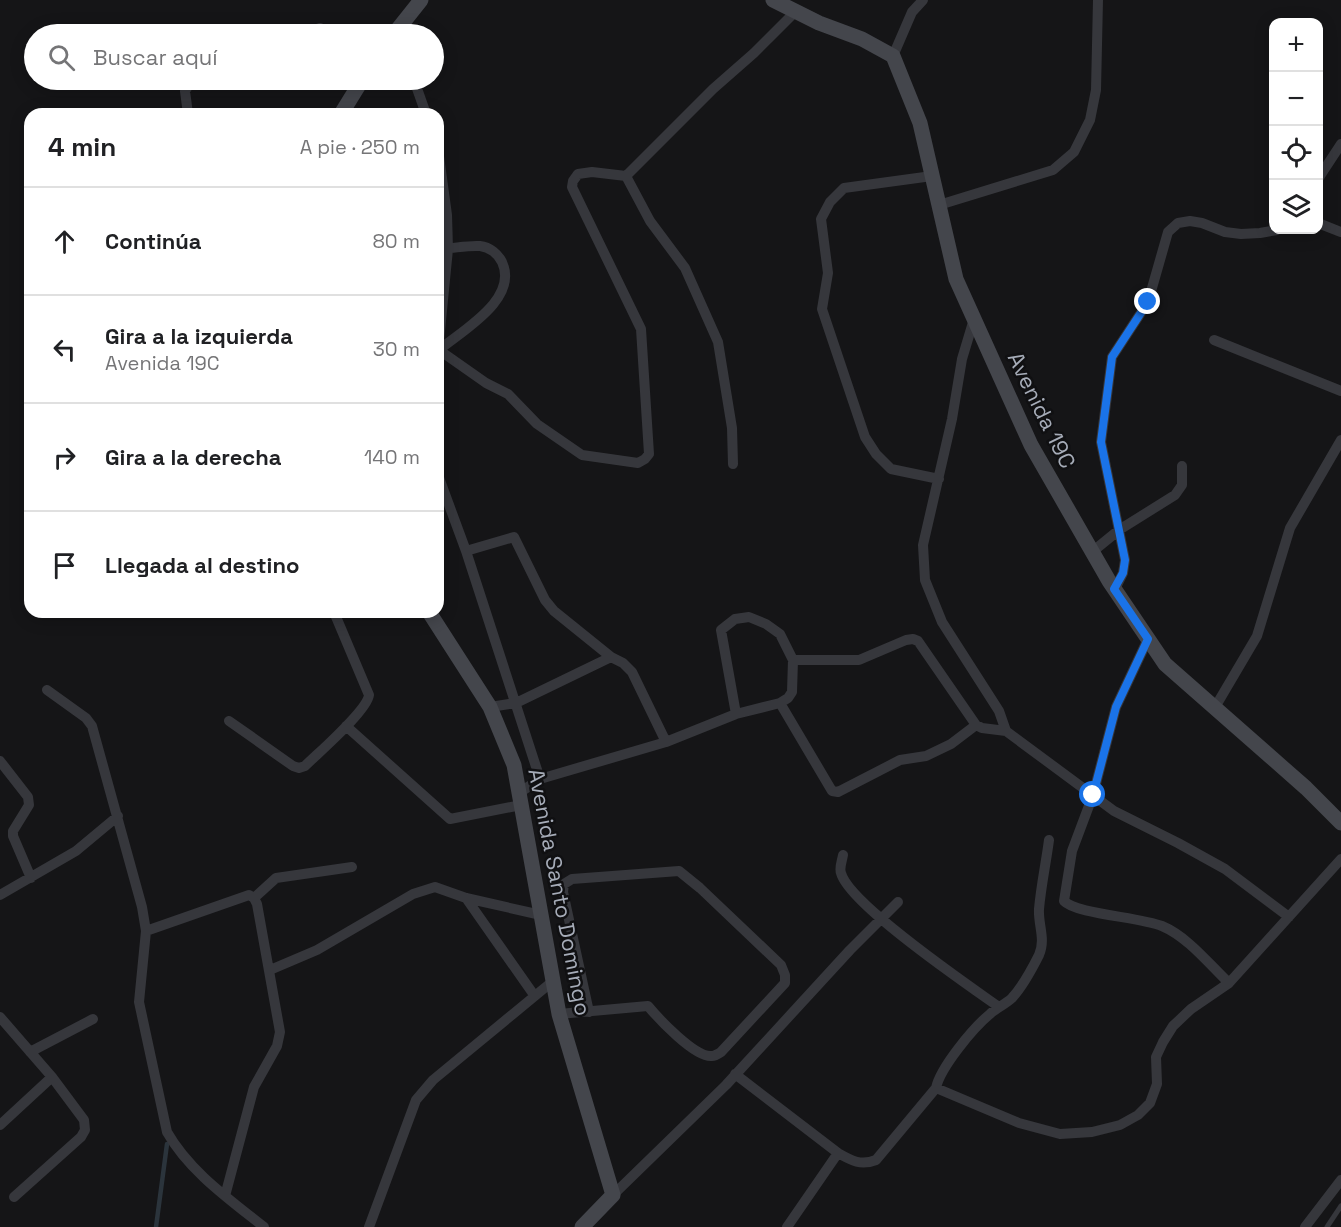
<!DOCTYPE html>
<html lang="es">
<meta charset="utf-8">
<style>
body{margin:0;font-family:"Space Grotesk",sans-serif;background:#f2f2f2;color:#202124}
.controls{position:absolute;right:18px;top:18px;display:grid;overflow:hidden;border-radius:12px;box-shadow:0 3px 15px #0003}
.controls button{width:54px;height:54px;display:grid;place-items:center;padding:0;border:0;border-bottom:2px solid #e0e0e0;background:#fff;color:#202124;font:30px sans-serif}
.stop{position:absolute;width:18px;height:18px;margin:-14px;border:4px solid #1a73e8;border-radius:50%;background:#fff}
.stop.end{background:#1a73e8;border-color:#fff;box-shadow:0 2px 6px #0008}
.list{margin:0;padding:0;list-style:none}
h2{display:flex;justify-content:space-between;align-items:center;height:78px;margin:0;padding:0 24px;font-size:26px}
h2 small{font-size:20px;font-weight:400;color:#757577}
.list li{display:grid;grid-template-columns:39px 1fr auto;gap:18px;align-items:center;box-sizing:border-box;height:108px;padding:0 24px;border-top:2px solid #e0e0e0}
.list b{display:block;font-size:22px;white-space:nowrap}
.list p{margin:0;font-size:20px;white-space:nowrap;color:#757577}
.list em{font-size:20px;font-style:normal;color:#757577}
.icon{flex:none;width:33px;height:33px;fill:none;stroke:currentColor;stroke-width:2;stroke-linecap:round;stroke-linejoin:round}
.map{position:relative;flex:none;width:1341px;height:1227px;overflow:hidden}
.search{position:absolute;background:#fff;box-shadow:0 3px 15px #0003;left:24px;top:24px;width:420px;height:66px;display:flex;align-items:center;gap:15px;box-sizing:border-box;padding:0 21px;border-radius:33px;color:#757577;font-size:22px}
.panel{position:absolute;background:#fff;box-shadow:0 3px 15px #0003;left:24px;top:108px;width:420px;height:510px;border-radius:18px}
.map>svg:first-child{display:block}
.lines{fill:none;stroke-linecap:round;stroke-linejoin:round}
.stream{stroke:#2b343c;stroke-width:4.5}
.lane{stroke:#36373c;stroke-width:5}
.street{stroke:#36373c;stroke-width:10}
.secondary{stroke:#44464c;stroke-width:15}
.route{stroke:#1a73e8;stroke-width:8}
.labels{text-anchor:middle;dominant-baseline:central;stroke-width:5;stroke-linejoin:round;paint-order:stroke}
.street-label{font-size:22px;fill:#a6acb8;stroke:#101012}
</style>
<div class="map">
<svg width="1341" height="1227" viewBox="0 0 1341 1227">
<rect width="100%" height="100%" fill="#151517"/>
<g class="lines">
<path class="stream" d="M 156,1227 L 167,1144"/>
<path class="lane" d="M 1327,1227 L 1341,1206"/>
<path class="street" d="M 301,34 L 320,28 L 329,34
M 893,56 L 912,12 L 923,0
M 414,80 L 426,114
M 188,114 L 185,91 L 192,80
M 438,149 L 447,215 L 448,249 L 438,351
M 932,176 L 844,188 L 830,202 L 821,219 L 828,273 L 822,309 L 865,437 L 876,454 L 891,469 L 939,479
M 1318,179 L 1341,144
M 939,205 L 1053,170 L 1074,152 L 1090,120 L 1096,90 L 1098,0
M 1318,223 L 1341,232
M 438,249 C 452,249 467,245 480,246 C 490,247 498,254 502,262 C 519,299 463,330 439,350 L 486,383 L 508,394 L 537,424 L 582,455 L 638,463 L 645,459 L 649,454 L 641,329 L 572,187 L 573,181 L 578,174 L 592,172 L 626,176
M 974,319 L 962,359 L 952,419 L 923,545 L 925,580 L 942,622 L 999,711 L 1006,731 L 1114,811 L 1178,843 L 1225,869 L 1289,917
M 1214,340 L 1341,391
M 733,464 L 732,428 L 718,342 L 685,268 L 650,221 L 626,176 L 713,89 L 754,53 L 796,11
M 438,475 L 466,551 L 540,779
M 466,551 L 514,537 L 545,600 L 554,611 L 611,657 L 623,663 L 632,672 L 666,742
M 1092,552 L 1119,530 L 1175,495 L 1182,485 L 1182,466
M 1115,589 L 1123,573 L 1125,560 L 1101,442 L 1112,357 L 1148,302 L 1168,232 L 1178,223 L 1190,221 L 1202,223 L 1225,232 L 1241,234 L 1260,233 L 1277,230
M 1148,639 L 1116,707 L 1093,795 L 1072,851 L 1064,901 C 1076,914 1140,917 1162,926 C 1188,937 1209,964 1229,983
M 793,660 L 859,660 L 906,640 L 913,639 L 918,641 L 976,725 L 982,728 L 1006,731
M 47,690 L 86,718 L 92,726 L 142,907 L 146,931 L 139,1002 L 167,1132 C 189,1171 229,1199 264,1227
M 780,703 L 832,791 L 838,792 L 900,760 L 926,756 L 951,744 L 976,725
M 490,707 L 516,703 L 611,657
M 1214,709 L 1257,636 L 1290,528 L 1341,440
M 229,721 L 293,766 L 299,768 L 305,766 C 318,753 367,711 369,695 L 334,612
M 346,726 L 450,819 L 521,805
M 0,761 L 28,797 L 29,805 L 13,831 L 13,836 L 31,878
M 519,793 L 540,779 L 666,742 L 736,714 L 780,703 L 788,698 L 792,692 L 793,660 L 780,634 L 766,624 L 749,617 L 735,619 L 721,630 L 736,714
M 843,855 C 842,861 839,868 841,873 C 849,904 968,985 999,1007
M 0,895 L 76,851 L 118,816
M 254,898 L 276,878 L 352,867
M 466,898 L 534,995
M 146,931 L 249,895 L 254,898 L 257,904 L 280,1032 L 277,1046 L 254,1087 L 225,1196
M 270,970 L 317,950 L 413,894 L 435,887 L 466,898 L 541,915
M 559,1014 L 648,1006 C 658,1018 695,1058 712,1056 C 715,1056 718,1054 721,1052 L 785,983 L 785,975 L 781,965 L 700,888 L 679,871 L 572,879 L 564,884 L 563,892 L 589,1012
M 0,1017 L 52,1077 L 84,1120 L 85,1130 L 81,1137 L 14,1197
M 30,1052 L 93,1019
M 735,1074 L 838,1153 C 852,1161 861,1166 876,1160 L 936,1088 L 1019,1123 L 1060,1134 L 1092,1132 L 1120,1125 L 1138,1115 L 1150,1103 L 1157,1084 L 1156,1057 L 1163,1042 L 1173,1026 L 1191,1009 L 1229,983 L 1341,859
M 936,1088 C 940,1068 973,1028 990,1014 C 996,1008 1006,1004 1012,998 C 1023,986 1032,969 1039,955 C 1046,939 1038,925 1039,909 C 1041,886 1046,863 1049,840
M 0,1125 L 52,1077
M 613,1195 L 726,1085 L 850,950 L 898,902
M 369,1227 L 416,1100 L 433,1080 L 553,981
M 787,1227 L 838,1153
M 1305,1227 L 1341,1180"/>
<path class="secondary" d="M 773,0 L 819,23 L 862,39 L 893,56 L 920,123 L 956,279 L 1031,445 L 1109,581 L 1165,664 L 1306,788 L 1341,823
M 394,34 L 421,0
M 341,114 L 362,80
M 429,612 L 490,707 L 514,765 L 559,1014 L 613,1195 L 582,1227"/>
</g>
<g class="lines">
<path class="route" d="M 1093,795 L 1116,707 L 1148,639 L 1114,589 L 1123,573 L 1125,560 L 1101,442 L 1112,357 L 1148,302"/>
</g>
<g class="labels">
<g class="street-label">
<text transform="translate(1042 410) rotate(64)">Avenida 19C</text>
<text transform="translate(560 892) rotate(79)">Avenida Santo Domingo</text>
</g>
</g>
</svg>
<div class="controls">
<button>+</button>
<button>−</button>
<button><svg class="icon" aria-label="locate" viewBox="0 0 24 24"><circle cx="12" cy="12" r="6"/><path d="M12 2v4M12 18v4M2 12h4M18 12h4"/></svg></button>
<button><svg class="icon" aria-label="layers" viewBox="0 0 24 24"><path d="M12 4l9 5-9 5-9-5zM3 14l9 5 9-5"/></svg></button>
</div>
<div class="stop" style="left:1093px;top:795px"></div>
<div class="stop end" style="left:1148px;top:302px"></div>
<div class="search"><svg class="icon" aria-label="search" viewBox="0 0 24 24"><circle cx="10" cy="10" r="6"/><path d="M15 15l6 6"/></svg>Buscar aquí</div>
<section class="panel">
<h2>4 min<small>A pie · 250 m</small></h2>
<ul class="list">
<li><svg class="icon" aria-label="ahead" viewBox="0 0 24 24"><path d="M12 20V5M6 11l6-6 6 6"/></svg><div><b>Continúa</b></div><em>80 m</em></li>
<li><svg class="icon" aria-label="left" viewBox="0 0 24 24"><path d="M17 20v-9H6M10 6l-5 5 5 5"/></svg><div><b>Gira a la izquierda</b><p>Avenida 19C</p></div><em>30 m</em></li>
<li><svg class="icon" aria-label="right" viewBox="0 0 24 24"><path d="M7 20v-9h11M14 6l5 5-5 5"/></svg><div><b>Gira a la derecha</b></div><em>140 m</em></li>
<li><svg class="icon" aria-label="arrive" viewBox="0 0 24 24"><path d="M6 21V4h12l-3 4 3 4H6"/></svg><div><b>Llegada al destino</b></div></li>
</ul>
</section>
</div>
